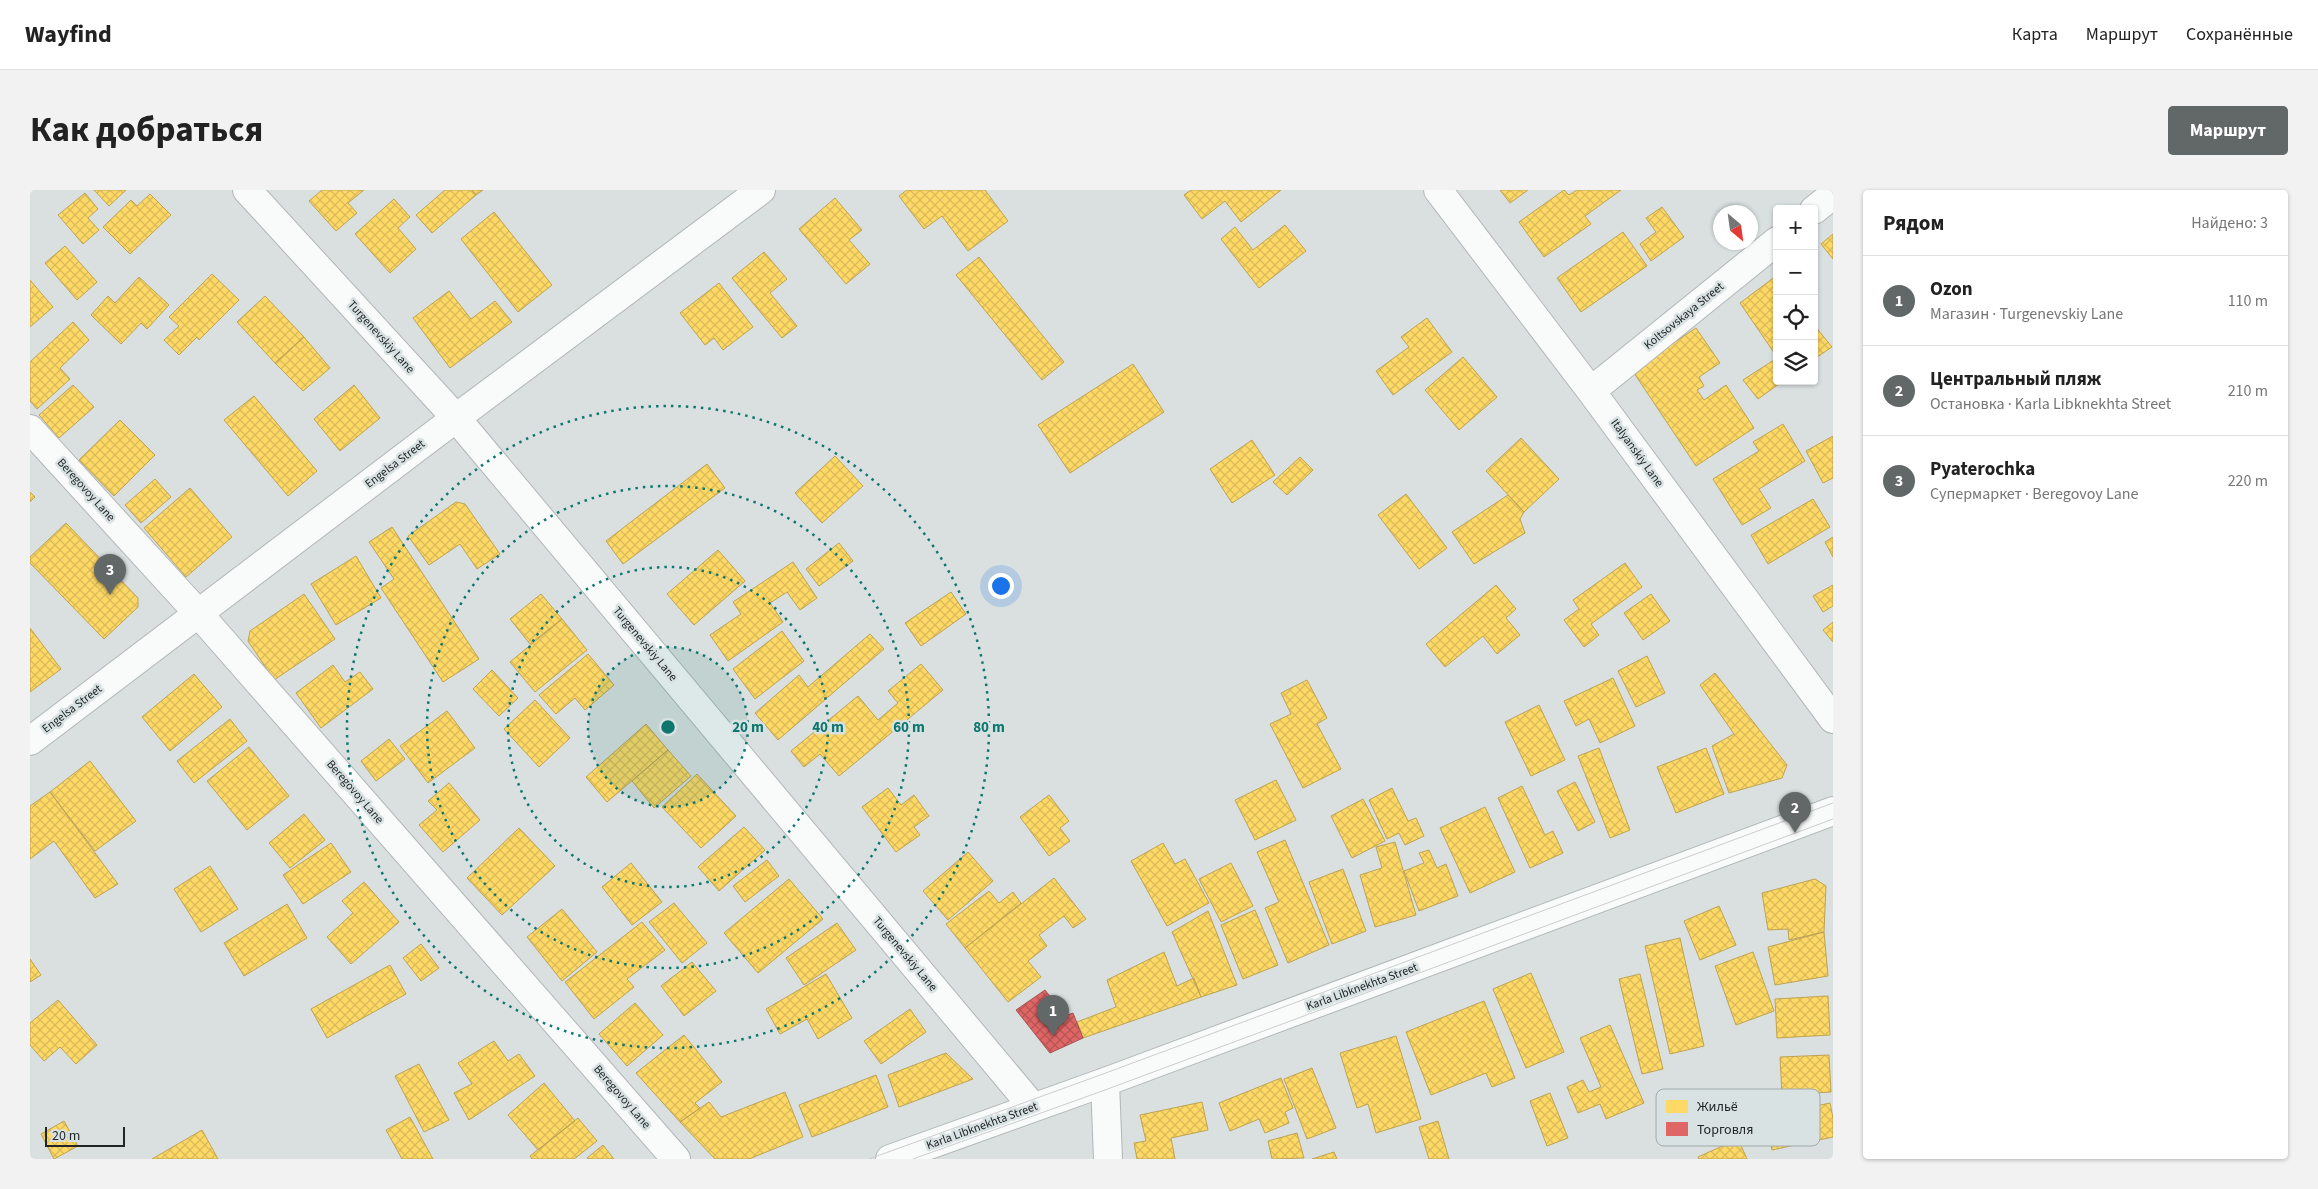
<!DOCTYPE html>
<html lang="ru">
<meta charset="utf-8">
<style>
body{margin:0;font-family:"Source Sans 3",sans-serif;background:#f2f2f2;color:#222}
.controls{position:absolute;right:15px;top:15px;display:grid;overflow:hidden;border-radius:5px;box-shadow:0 1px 4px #0004}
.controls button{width:45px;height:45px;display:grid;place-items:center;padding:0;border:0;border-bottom:1px solid #e0e0e0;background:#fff;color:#222;font:25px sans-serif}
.compass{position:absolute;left:1683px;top:15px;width:45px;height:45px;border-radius:50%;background:#fff;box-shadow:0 1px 4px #0004;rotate:151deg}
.scale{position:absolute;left:15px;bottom:12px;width:80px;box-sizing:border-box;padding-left:5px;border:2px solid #222626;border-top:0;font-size:14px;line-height:18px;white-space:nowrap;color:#222626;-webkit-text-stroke:4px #d8e2e2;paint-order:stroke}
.you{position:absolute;left:970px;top:395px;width:18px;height:18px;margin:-12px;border:4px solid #fff;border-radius:50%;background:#1a73e8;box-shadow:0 0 0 8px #1a73e833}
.badge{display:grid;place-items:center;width:32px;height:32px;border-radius:50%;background:#626767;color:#fff;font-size:16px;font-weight:700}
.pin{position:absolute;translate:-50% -41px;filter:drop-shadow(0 1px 2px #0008)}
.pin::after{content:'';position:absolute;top:26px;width:18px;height:15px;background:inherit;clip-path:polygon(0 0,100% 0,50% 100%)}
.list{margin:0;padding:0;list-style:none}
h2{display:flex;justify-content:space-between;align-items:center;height:65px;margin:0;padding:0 20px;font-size:21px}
h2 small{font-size:16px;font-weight:400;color:#767676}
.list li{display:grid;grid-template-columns:32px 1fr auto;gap:15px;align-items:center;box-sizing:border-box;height:90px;padding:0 20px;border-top:1px solid #e0e0e0}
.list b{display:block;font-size:19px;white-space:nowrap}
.list p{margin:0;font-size:16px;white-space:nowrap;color:#767676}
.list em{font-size:16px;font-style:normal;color:#767676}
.icon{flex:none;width:28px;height:28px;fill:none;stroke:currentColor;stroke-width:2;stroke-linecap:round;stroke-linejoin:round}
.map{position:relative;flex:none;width:1803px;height:969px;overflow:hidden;border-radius:5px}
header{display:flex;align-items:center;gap:30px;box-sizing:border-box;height:70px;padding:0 25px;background:#fff;border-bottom:1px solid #e0e0e0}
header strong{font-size:24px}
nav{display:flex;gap:28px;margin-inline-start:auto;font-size:18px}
.intro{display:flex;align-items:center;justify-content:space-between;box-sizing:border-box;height:120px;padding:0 30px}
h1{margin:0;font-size:35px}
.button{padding:12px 22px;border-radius:5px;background:#626767;color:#fff;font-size:18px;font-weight:700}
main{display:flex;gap:30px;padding:0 30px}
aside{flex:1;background:#fff;border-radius:5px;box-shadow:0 1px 4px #0004}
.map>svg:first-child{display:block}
.homes{fill:url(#homes-cross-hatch);stroke:#bda353}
.shops{fill:url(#shops-cross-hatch);stroke:#a75353}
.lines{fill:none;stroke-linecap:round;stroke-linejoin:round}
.street-casing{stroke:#b1b6b6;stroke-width:30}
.street{stroke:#f9fafa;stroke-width:28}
.tram{stroke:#cccdcd;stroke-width:1}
.ring{fill:none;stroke:#0f766e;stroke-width:2.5;stroke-dasharray:2.5 5}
.labels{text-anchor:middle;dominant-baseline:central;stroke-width:5;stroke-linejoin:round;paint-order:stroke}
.street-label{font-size:12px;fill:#222626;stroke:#d8e2e2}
.key{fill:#d8e2e2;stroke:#a1aaaa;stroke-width:1}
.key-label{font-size:14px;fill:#222626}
.centre{fill:#0f766e;stroke:#d8e2e2;stroke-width:2.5}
.ring-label{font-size:15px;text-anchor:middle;font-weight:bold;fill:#0f766e;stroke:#d8e2e2;stroke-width:5;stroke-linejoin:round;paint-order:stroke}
</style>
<header>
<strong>Wayfind</strong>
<nav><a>Карта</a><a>Маршрут</a><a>Сохранённые</a></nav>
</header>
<div class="intro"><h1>Как добраться</h1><a class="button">Маршрут</a></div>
<main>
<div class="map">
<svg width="1803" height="969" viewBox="0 0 1803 969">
<defs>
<pattern id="homes-cross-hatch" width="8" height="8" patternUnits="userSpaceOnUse" patternTransform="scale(1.25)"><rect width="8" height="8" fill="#ffd966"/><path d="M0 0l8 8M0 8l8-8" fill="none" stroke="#daba58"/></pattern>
<pattern id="shops-cross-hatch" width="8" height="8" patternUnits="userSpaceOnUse" patternTransform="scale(1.25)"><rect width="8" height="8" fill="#e06666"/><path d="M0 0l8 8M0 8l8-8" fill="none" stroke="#b55454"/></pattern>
</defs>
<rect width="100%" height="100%" fill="#dae0e0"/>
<path class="homes" d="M 64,0 L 96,0 L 79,16 Z
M 292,0 L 334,0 L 318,13 L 327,23 L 306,41 L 279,11 Z
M 415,0 L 442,0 L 446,5 L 402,43 L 386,25 Z
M 442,0 L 453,0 L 446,5 Z
M 877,0 L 955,0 L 978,31 L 938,61 L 912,26 L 894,39 L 869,6 Z
M 1161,0 L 1251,0 L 1211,32 L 1195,11 L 1172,29 L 1154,5 Z
M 1470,0 L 1498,0 L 1480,13 Z
M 1534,0 L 1539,5 L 1547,0 L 1591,0 L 1555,26 L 1561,34 L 1514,67 L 1489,32 Z
M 55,3 L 68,19 L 58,28 L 69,40 L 53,54 L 28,25 Z
M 120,4 L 141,25 L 100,64 L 73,37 L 101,10 L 107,16 Z
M 805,8 L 832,40 L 819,50 L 840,74 L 816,94 L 769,39 Z
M 364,9 L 380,27 L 368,38 L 386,59 L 360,83 L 325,44 Z
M 1632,17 L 1654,47 L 1621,71 L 1610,54 L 1626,42 L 1616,28 Z
M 464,22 L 522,95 L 488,122 L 431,49 Z
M 1255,35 L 1276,61 L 1229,98 L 1191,49 L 1205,37 L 1223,60 Z
M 1593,42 L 1617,76 L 1551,122 L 1527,88 Z
M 1803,44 L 1803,69 L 1791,54 Z
M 35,56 L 67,92 L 47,110 L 15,73 Z
M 734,62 L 757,89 L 740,103 L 767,136 L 752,148 L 702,88 Z
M 949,67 L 1034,172 L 1012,190 L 926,85 Z
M 182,84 L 209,110 L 169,150 L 167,147 L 149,165 L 134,150 L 149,136 L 139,127 Z
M 1746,86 L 1747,88 L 1747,167 L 1710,113 Z
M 109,87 L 139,115 L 117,139 L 111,133 L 91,154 L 61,125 L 78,106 L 85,113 Z
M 0,90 L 23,117 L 0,137 Z
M 689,93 L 723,137 L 693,160 L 684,148 L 675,155 L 650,123 Z
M 419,101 L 441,129 L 465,111 L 482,132 L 420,178 L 383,128 Z
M 235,106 L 274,147 L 245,173 L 207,132 Z
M 1397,128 L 1422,162 L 1363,205 L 1346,181 L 1379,157 L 1371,147 Z
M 43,132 L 59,150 L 30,178 L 40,189 L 7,219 L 0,211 L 0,172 Z
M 1784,135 L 1802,157 L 1784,169 Z
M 1666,138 L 1690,173 L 1669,187 L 1674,196 L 1667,200 L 1674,210 L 1696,195 L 1724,238 L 1666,276 L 1602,180 Z
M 274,147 L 300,178 L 273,201 L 245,173 Z
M 1433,167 L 1467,207 L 1429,240 L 1395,200 Z
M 1747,168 L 1747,191 L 1753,191 L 1728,209 L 1713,190 Z
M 1103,174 L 1134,222 L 1040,283 L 1008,235 Z
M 43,195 L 64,217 L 29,248 L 9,225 Z
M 324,195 L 350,228 L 310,261 L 284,229 Z
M 224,206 L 287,281 L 258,306 L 194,230 Z
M 90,230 L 125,265 L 84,306 L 49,270 Z
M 1753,234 L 1775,271 L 1729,299 L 1741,318 L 1712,335 L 1683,289 L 1729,261 L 1723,252 Z
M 1803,246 L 1803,288 L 1793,293 L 1776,261 Z
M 1491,248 L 1529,289 L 1494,322 L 1456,281 Z
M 1222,250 L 1245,285 L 1202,313 L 1180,279 Z
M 805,266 L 833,296 L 792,333 L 765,303 Z
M 1270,267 L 1283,280 L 1257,305 L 1243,292 Z
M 677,274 L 695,298 L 593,374 L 576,351 Z
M 125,289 L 141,307 L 111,333 L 95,315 Z
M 160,298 L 202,347 L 156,387 L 114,338 Z
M 0,302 L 5,307 L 0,312 Z
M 1376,304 L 1417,358 L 1389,379 L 1348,325 Z
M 1478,305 L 1494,322 L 1490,329 L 1495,343 L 1444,374 L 1422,342 Z
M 1783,309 L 1800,337 L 1738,374 L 1721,345 Z
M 426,312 L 435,314 L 470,364 L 447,379 L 430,354 L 399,375 L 378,346 Z
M 36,333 L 108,408 L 108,417 L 74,449 L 0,373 L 0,367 Z
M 362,337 L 449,469 L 413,492 L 351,398 L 364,389 L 339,352 Z
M 1803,347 L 1803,367 L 1795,352 Z
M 809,353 L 823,371 L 789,396 L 776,379 Z
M 688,360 L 715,391 L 664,435 L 637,404 Z
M 326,366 L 351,408 L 306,435 L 281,394 Z
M 763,372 L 787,408 L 770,420 L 757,402 L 740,413 L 753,432 L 698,471 L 680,445 L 711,424 L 703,412 Z
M 1595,373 L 1612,397 L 1561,434 L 1569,445 L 1554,457 L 1534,430 L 1549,419 L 1543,410 Z
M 1466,395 L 1486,419 L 1476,428 L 1490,445 L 1467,464 L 1453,446 L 1415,477 L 1396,454 Z
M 1803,395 L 1803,416 L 1793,422 L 1783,406 Z
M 921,402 L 936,424 L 891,456 L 875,433 Z
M 274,404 L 305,449 L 244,490 L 218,451 L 220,441 Z
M 511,404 L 532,429 L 500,454 L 480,429 Z
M 1621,404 L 1640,431 L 1613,450 L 1594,423 Z
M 532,429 L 557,460 L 505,502 L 480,472 Z
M 1803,432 L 1803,452 L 1793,440 Z
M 0,438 L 31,479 L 0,502 Z
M 752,441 L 774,471 L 725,509 L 703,479 Z
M 840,444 L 854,459 L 748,550 L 725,523 L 769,485 L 778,497 Z
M 558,464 L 584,495 L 555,520 L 545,508 L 526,524 L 509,505 Z
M 1617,466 L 1635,503 L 1606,517 L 1588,481 Z
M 891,474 L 913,500 L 809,586 L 790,564 L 774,577 L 761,561 L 828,506 L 848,530 L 868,513 L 858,501 Z
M 303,475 L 315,492 L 330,482 L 343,499 L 291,538 L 266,503 Z
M 462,480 L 488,508 L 469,526 L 443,499 Z
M 1685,483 L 1757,575 L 1752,588 L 1699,603 L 1682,556 L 1704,544 L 1670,495 Z
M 164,484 L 192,517 L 140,561 L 112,527 Z
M 1583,488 L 1605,536 L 1570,553 L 1559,529 L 1546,536 L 1534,511 Z
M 1277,490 L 1297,528 L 1287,534 L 1311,579 L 1273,598 L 1240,534 L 1261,524 L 1251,503 Z
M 505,510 L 540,548 L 509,577 L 474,539 Z
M 1509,515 L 1535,570 L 1501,586 L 1475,532 Z
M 417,521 L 445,558 L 398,593 L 370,556 Z
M 200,529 L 217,551 L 164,593 L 147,571 Z
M 616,534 L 638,560 L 577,612 L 556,587 Z
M 359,549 L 375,569 L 346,591 L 331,571 Z
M 219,557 L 259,606 L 217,640 L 177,591 Z
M 1569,558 L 1600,640 L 1580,648 L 1548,566 Z
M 1676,558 L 1694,604 L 1646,623 L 1627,577 Z
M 638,560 L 661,586 L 624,618 L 602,591 Z
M 60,571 L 106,631 L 65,661 L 20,602 Z
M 667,584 L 706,626 L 671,658 L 632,617 Z
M 1246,590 L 1266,630 L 1225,650 L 1205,610 Z
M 1545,592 L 1565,632 L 1548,641 L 1527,601 Z
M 419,593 L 450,630 L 413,662 L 389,635 L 407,620 L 398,611 Z
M 1492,596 L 1515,645 L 1523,641 L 1533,663 L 1500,678 L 1468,608 Z
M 858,598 L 871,615 L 884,605 L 899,626 L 884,637 L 890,645 L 866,662 L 832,617 Z
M 1362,598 L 1378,631 L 1386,628 L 1394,646 L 1375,655 L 1369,643 L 1357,649 L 1339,610 Z
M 20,602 L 88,694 L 65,708 L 24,651 L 0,669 L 0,616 Z
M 1019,605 L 1039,631 L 1030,638 L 1040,651 L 1019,666 L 990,627 Z
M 1333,609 L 1355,651 L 1322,668 L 1301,626 Z
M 1455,617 L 1485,682 L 1440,703 L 1410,638 Z
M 274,624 L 295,650 L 260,678 L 239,653 Z
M 714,637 L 735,660 L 689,701 L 668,677 Z
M 489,638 L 525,676 L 472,725 L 437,688 Z
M 1255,650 L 1299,755 L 1258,773 L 1235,718 L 1249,712 L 1227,662 Z
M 1365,652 L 1386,725 L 1345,737 L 1330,685 L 1352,678 L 1346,657 Z
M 301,653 L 321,682 L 273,714 L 253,685 Z
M 1133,653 L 1145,674 L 1155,669 L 1179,713 L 1137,736 L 1101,671 Z
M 1399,660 L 1407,678 L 1416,674 L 1428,706 L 1389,721 L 1374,681 L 1394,673 L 1389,663 Z
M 938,662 L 963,691 L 918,730 L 893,701 Z
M 737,670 L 749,686 L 715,712 L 703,696 Z
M 601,673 L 632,712 L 602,735 L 572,697 Z
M 1201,673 L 1223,716 L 1191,732 L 1169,689 Z
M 180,676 L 208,719 L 171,742 L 144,699 Z
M 1313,679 L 1336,741 L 1302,754 L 1279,692 Z
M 1024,688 L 1056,729 L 1043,738 L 1034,726 L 1009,745 L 1017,756 L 998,771 L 1011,787 L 978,812 L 935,758 Z
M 759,689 L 793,729 L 728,783 L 694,743 Z
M 1785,689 L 1796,696 L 1794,742 L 1759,750 L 1758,739 L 1738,740 L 1732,703 Z
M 334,692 L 369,732 L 321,774 L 297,747 L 323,723 L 312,711 Z
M 959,701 L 969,713 L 983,702 L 991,713 L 935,758 L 916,734 Z
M 644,713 L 677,753 L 652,773 L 619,732 Z
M 257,714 L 277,748 L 214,786 L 194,753 Z
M 1689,716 L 1706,755 L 1670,770 L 1654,731 Z
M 532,719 L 567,762 L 532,791 L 497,747 Z
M 1225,720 L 1248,775 L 1213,789 L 1191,735 Z
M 1178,721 L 1207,795 L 1171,807 L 1142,742 Z
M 612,732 L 635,760 L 597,789 L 604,797 L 564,829 L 535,792 Z
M 807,733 L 826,760 L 774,795 L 756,768 Z
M 1794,742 L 1798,786 L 1745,795 L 1738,757 Z
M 1650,748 L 1674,856 L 1640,864 L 1615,756 Z
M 391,754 L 409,778 L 391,791 L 373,768 Z
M 1134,762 L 1147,796 L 1164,788 L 1171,807 L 1053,848 L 1047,832 L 1086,817 L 1077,790 Z
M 1723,762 L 1744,821 L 1706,835 L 1685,776 Z
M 0,769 L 11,785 L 0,792 Z
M 662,772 L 686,801 L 654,826 L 631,796 Z
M 360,775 L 376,804 L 297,848 L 281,819 Z
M 1501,783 L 1534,862 L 1496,878 L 1463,799 Z
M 796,784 L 822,828 L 788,849 L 777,829 L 750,844 L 736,819 Z
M 1610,784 L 1633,879 L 1612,884 L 1589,789 Z
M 1798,806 L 1800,845 L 1747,848 L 1745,809 Z
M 28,810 L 67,855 L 46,874 L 30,857 L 14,871 L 0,855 L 0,833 Z
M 1454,811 L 1485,888 L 1462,897 L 1456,883 L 1401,905 L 1376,842 Z
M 605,813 L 633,845 L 597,876 L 569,844 Z
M 880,819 L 896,842 L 851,874 L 834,851 Z
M 1580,835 L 1614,913 L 1576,929 L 1570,914 L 1548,923 L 1537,897 L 1553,890 L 1559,902 L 1571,897 L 1550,848 Z
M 654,845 L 692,892 L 665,913 L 670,918 L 650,932 L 606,883 Z
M 1366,846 L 1391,929 L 1346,943 L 1338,914 L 1327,918 L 1310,863 Z
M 464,851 L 478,871 L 489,864 L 505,886 L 439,930 L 424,903 L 442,894 L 428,873 Z
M 916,863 L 943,889 L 869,917 L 858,885 Z
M 1799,865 L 1801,902 L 1752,905 L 1750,867 Z
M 389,874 L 419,930 L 394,942 L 365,886 Z
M 1282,878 L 1306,938 L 1277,949 L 1254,889 Z
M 846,885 L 858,917 L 782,947 L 769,915 Z
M 1251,888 L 1263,918 L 1255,922 L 1259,933 L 1235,943 L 1229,929 L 1200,941 L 1189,913 Z
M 514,893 L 545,931 L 508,960 L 478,925 Z
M 755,902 L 773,947 L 719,969 L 685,969 L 650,932 L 679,912 L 691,927 Z
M 1520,903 L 1538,948 L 1517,956 L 1500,911 Z
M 1172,912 L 1178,940 L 1141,948 L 1145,969 L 1107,969 L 1104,953 L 1116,951 L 1110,925 Z
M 1800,913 L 1803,928 L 1803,947 L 1742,960 L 1735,927 Z
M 380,927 L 403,969 L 372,969 L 356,940 Z
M 548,928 L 567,951 L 544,969 L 502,969 L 500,966 Z
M 34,931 L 48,956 L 24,969 L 11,944 Z
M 1408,931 L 1419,969 L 1399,969 L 1389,937 Z
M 172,940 L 188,969 L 122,969 Z
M 1267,943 L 1274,968 L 1242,969 L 1238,951 Z
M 1708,949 L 1717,969 L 1669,969 L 1668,967 Z
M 573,955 L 584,969 L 558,969 L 557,968 Z
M 1304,962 L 1307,969 L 1282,969 Z"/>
<path class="shops" d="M 1015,800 L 1035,826 L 1043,823 L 1053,848 L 1020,863 L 986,820 Z"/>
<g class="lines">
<defs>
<path id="street" d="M 217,0 L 426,228 L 1003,917
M 1408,0 L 1561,201 L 1803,529
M 1784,20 L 1803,5
M 1561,201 L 1747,51
M 0,239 L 168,423 L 646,969
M 0,551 L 426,228 L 731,0
M 1075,892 L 1078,969
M 860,969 L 1075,892 L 1803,621"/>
</defs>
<use href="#street" class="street-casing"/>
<use href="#street" class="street"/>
<path class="tram" d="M 839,969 L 1073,884 L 1803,613
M 883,969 L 1075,900 L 1803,629"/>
</g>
<circle cx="638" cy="537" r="80" fill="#0f766e" fill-opacity=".12"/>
<g class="ring">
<circle cx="638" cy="537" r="80"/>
<circle cx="638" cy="537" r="160"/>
<circle cx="638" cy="537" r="241"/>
<circle cx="638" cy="537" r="321"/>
</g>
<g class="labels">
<g class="street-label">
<text transform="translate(1654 126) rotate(-39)">Koltsovskaya Street</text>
<text transform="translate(351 147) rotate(48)">Turgenevskiy Lane</text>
<text transform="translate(1607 263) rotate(54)">Italyanskiy Lane</text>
<text transform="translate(365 274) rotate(-37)">Engelsa Street</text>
<text transform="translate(56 300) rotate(48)">Beregovoy Lane</text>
<text transform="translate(615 454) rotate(50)">Turgenevskiy Lane</text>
<text transform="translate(42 519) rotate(-37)">Engelsa Street</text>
<text transform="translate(325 602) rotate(49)">Beregovoy Lane</text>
<text transform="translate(875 764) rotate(50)">Turgenevskiy Lane</text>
<text transform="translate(1332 797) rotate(-20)">Karla Libknekhta Street</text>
<text transform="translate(592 907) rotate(49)">Beregovoy Lane</text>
<text transform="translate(952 936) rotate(-20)">Karla Libknekhta Street</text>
</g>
</g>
<rect x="1626" y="899" width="164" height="57" rx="8" class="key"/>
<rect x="1636" y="910" width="22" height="13" fill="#ffd966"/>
<rect x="1636" y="932" width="22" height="14" fill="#e06666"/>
<g class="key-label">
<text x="1667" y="921">Жильё</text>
<text x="1667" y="944">Торговля</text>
</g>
<circle cx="638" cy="537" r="8" class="centre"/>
<g class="ring-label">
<text x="718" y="542">20 m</text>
<text x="798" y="542">40 m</text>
<text x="879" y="542">60 m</text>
<text x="959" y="542">80 m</text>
</g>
</svg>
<div class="controls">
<button>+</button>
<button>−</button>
<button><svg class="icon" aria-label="locate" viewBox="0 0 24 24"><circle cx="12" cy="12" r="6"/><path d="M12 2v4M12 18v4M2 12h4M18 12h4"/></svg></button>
<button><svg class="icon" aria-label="layers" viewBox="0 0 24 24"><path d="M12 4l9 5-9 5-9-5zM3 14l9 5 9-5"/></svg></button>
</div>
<svg class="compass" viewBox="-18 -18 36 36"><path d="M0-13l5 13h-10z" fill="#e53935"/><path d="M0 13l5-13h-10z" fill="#767676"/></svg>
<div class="scale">20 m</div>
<div class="you"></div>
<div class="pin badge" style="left:1023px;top:846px">1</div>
<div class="pin badge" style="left:1765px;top:643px">2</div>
<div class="pin badge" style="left:80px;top:405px">3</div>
</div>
<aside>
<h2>Рядом<small>Найдено: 3</small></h2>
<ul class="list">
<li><span class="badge">1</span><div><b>Ozon</b><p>Магазин · Turgenevskiy Lane</p></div><em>110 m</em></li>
<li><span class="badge">2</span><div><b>Центральный пляж</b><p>Остановка · Karla Libknekhta Street</p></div><em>210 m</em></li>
<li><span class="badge">3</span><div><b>Pyaterochka</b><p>Супермаркет · Beregovoy Lane</p></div><em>220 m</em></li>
</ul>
</aside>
</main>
